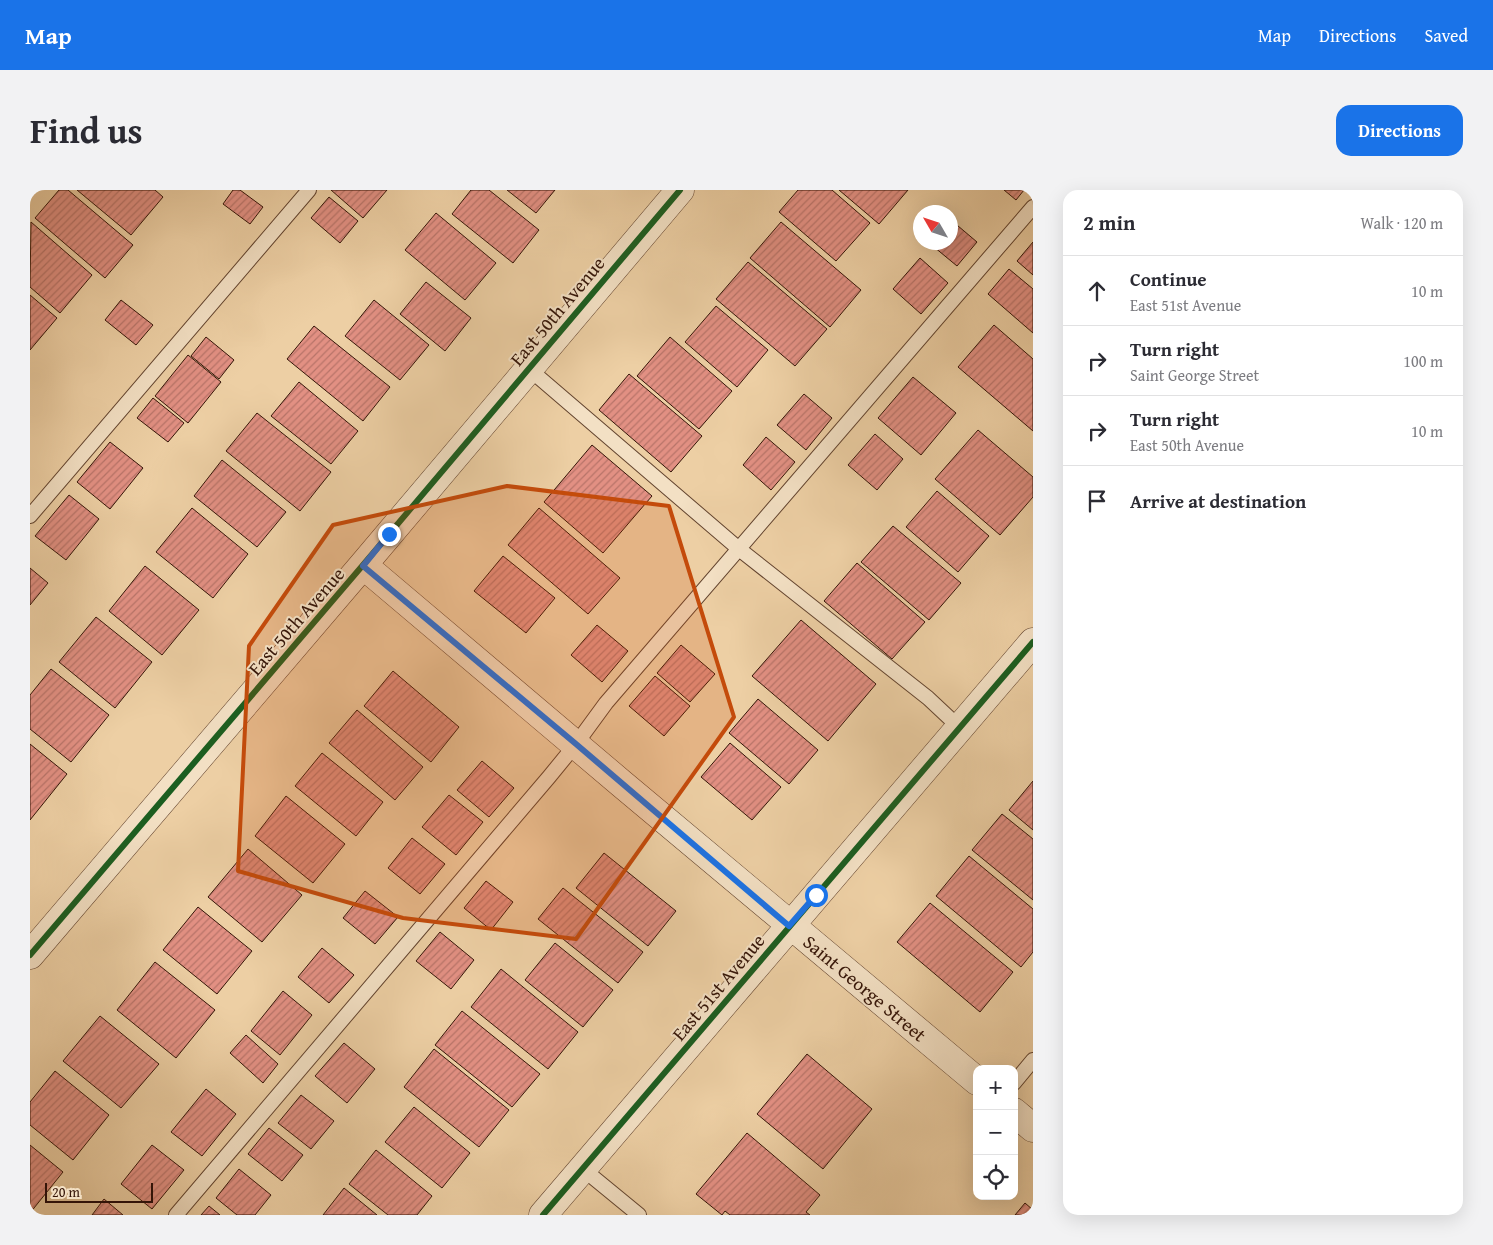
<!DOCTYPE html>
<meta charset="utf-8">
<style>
body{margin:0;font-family:"Gentium Book Plus",serif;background:#f2f2f3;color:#2b2b33}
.controls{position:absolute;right:15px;bottom:15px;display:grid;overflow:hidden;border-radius:10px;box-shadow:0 5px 20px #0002}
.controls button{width:45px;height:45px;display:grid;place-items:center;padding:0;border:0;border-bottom:1px solid #e1e1e2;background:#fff;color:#2b2b33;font:25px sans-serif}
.compass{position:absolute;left:883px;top:15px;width:45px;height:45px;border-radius:50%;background:#fff;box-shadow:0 5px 20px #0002;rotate:309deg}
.scale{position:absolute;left:15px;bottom:12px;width:108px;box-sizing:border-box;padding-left:5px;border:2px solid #351508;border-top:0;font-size:14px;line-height:18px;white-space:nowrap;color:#351508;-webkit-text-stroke:4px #f3e0c4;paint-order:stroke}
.stop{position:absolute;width:15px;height:15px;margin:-11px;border:4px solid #1a73e8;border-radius:50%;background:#fff}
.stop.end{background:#1a73e8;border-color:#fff;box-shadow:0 1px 5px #0008}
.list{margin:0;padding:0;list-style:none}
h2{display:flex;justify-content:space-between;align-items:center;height:65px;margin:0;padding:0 20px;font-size:21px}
h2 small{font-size:16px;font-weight:400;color:#7c7c81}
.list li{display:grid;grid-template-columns:32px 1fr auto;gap:15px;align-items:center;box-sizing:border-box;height:70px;padding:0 20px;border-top:1px solid #e1e1e2}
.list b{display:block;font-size:19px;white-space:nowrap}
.list p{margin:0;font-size:16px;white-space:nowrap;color:#7c7c81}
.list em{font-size:16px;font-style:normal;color:#7c7c81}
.icon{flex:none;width:28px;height:28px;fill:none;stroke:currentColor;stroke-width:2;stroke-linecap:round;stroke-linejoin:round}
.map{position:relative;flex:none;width:1003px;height:1025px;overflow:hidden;border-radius:15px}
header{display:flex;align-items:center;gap:30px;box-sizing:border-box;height:70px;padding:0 25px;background:#1a73e8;color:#fff}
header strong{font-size:24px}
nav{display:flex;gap:28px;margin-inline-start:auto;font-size:18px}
.intro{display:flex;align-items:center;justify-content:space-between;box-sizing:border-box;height:120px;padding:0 30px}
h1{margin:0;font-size:35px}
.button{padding:12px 22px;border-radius:15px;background:#1a73e8;color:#fff;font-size:18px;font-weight:700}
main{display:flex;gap:30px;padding:0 30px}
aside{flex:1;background:#fff;border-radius:15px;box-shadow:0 5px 20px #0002}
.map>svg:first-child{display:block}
.building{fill:url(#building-hatch);stroke:#351508}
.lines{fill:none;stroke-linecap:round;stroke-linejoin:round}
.lane-casing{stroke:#63442f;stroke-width:16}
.street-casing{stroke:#63442f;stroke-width:29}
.lane{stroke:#f3e0c4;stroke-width:14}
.street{stroke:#f3e0c4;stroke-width:28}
.cycleway-casing{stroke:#f3e0c4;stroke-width:9}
.cycleway{stroke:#1b5e20;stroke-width:6}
.route{stroke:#1a73e8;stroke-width:6}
.marked{fill:#c44b0b;fill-opacity:0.2;stroke:#c44b0b;stroke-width:4;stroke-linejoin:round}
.labels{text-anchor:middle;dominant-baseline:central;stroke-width:4;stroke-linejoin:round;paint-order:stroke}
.street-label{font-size:19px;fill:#351508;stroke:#f3e0c4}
</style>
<header>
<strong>Map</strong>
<nav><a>Map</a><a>Directions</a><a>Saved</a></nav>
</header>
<div class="intro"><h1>Find us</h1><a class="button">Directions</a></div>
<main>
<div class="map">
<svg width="1003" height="1025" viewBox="0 0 1003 1025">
<defs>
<pattern id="building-hatch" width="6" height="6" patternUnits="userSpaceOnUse" patternTransform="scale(1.25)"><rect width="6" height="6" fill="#e29083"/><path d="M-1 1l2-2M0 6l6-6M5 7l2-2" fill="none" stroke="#b87469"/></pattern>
</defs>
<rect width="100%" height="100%" fill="#edcfa4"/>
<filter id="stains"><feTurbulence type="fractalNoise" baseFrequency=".004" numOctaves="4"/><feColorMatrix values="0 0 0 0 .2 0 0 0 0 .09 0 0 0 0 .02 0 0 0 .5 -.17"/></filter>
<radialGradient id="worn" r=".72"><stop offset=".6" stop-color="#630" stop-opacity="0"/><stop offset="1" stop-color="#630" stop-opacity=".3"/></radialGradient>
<path class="building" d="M 29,0 L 38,0 L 103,55 L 75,88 L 5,28 Z
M 47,0 L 125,0 L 133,7 L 101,45 Z
M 203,0 L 210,0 L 233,17 L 220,34 L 193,14 Z
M 301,0 L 357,0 L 333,28 Z
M 441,0 L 459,0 L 509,40 L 483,73 L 422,24 Z
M 477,0 L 525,0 L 506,23 Z
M 768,0 L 802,0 L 840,33 L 806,71 L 749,22 Z
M 809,0 L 878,0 L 849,34 Z
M 974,0 L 994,0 L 986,10 Z
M 299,7 L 328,31 L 310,53 L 281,28 Z
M 406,23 L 466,73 L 435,110 L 375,60 Z
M 921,30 L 947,52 L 927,76 L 898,52 L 921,52 Z
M 1,32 L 62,85 L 30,123 L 0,97 Z
M 751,32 L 831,100 L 800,137 L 720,68 Z
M 1003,52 L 1003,85 L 987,71 Z
M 890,68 L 918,93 L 891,124 L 863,99 Z
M 718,72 L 797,139 L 765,176 L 686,109 Z
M 979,79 L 1003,99 L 1003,143 L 958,104 Z
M 396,92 L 441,128 L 415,161 L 370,124 Z
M 0,105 L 27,128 L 0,160 Z
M 91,110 L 123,135 L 106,155 L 75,130 Z
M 344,110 L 399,155 L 370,190 L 315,146 Z
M 686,116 L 738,160 L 707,197 L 655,152 Z
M 964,135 L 1003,169 L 1003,241 L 928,177 Z
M 284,136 L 360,197 L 333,231 L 257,169 Z
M 176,147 L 204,170 L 189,189 L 161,166 Z
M 640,147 L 702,201 L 669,239 L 607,186 Z
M 158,165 L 191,192 L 158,233 L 125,206 Z
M 599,184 L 672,246 L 641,282 L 569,220 Z
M 883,187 L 926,223 L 891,265 L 848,228 Z
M 269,192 L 328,241 L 301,274 L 241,226 Z
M 774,204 L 802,228 L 776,260 L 747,235 Z
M 123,208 L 154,233 L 138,252 L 107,228 Z
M 227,223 L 301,282 L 270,321 L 196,261 Z
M 948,240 L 1003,287 L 1003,307 L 970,345 L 905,289 Z
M 845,244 L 873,269 L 847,300 L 818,275 Z
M 736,247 L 765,272 L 741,300 L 713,275 Z
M 80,252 L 113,278 L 80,319 L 47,292 Z
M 562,255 L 622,306 L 573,363 L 514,312 Z
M 192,270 L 256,322 L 227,357 L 164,306 Z
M 907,301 L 959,346 L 928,382 L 876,337 Z
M 39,305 L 69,329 L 36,370 L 5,346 Z
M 162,318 L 218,364 L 183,408 L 126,362 Z
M 509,318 L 590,388 L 558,424 L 478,355 Z
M 863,336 L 931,393 L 899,430 L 831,372 Z
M 473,366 L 525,408 L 496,443 L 444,401 Z
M 827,373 L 895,432 L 862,469 L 794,411 Z
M 115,376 L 169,420 L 132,465 L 79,421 Z
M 0,378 L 18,393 L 0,415 Z
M 66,427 L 122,472 L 85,518 L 29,472 Z
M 771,430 L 846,494 L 798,551 L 722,486 Z
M 567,435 L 598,461 L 572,492 L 541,465 Z
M 651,455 L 685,484 L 660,512 L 627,483 Z
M 21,479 L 79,525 L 41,572 L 0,539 L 0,505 Z
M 363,481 L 429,537 L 401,572 L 334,516 Z
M 625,486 L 660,516 L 634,546 L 599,516 Z
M 728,509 L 788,560 L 759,594 L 699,543 Z
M 327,520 L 393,577 L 365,610 L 299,553 Z
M 700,553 L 751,597 L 722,630 L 671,587 Z
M 0,554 L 37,584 L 0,630 Z
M 292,563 L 353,612 L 326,646 L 265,596 Z
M 452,571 L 484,598 L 459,627 L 427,600 Z
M 1003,591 L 1003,640 L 979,620 Z
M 419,605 L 453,632 L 426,665 L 392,637 Z
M 256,606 L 315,654 L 283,693 L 225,646 Z
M 972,624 L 1003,649 L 1003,710 L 942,660 Z
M 382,648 L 415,674 L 390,704 L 358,678 Z
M 218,659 L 272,705 L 232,752 L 178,707 Z
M 574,663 L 646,721 L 618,756 L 546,698 Z
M 939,666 L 1003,719 L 1003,762 L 991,777 L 906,706 Z
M 456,691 L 483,712 L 461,740 L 434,718 Z
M 533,698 L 613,762 L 588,793 L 508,729 Z
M 335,701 L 368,727 L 345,754 L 313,728 Z
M 900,713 L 983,782 L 950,822 L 867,752 Z
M 168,717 L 222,761 L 187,804 L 133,760 Z
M 410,742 L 444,770 L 421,799 L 386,771 Z
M 525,753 L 583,800 L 553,837 L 495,790 Z
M 292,758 L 324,785 L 299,813 L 268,787 Z
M 125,772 L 185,820 L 146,868 L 87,820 Z
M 471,779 L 548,842 L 518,879 L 441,817 Z
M 253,801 L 282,825 L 250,865 L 221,841 Z
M 432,821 L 510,884 L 482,917 L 405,855 Z
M 70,826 L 129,874 L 91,918 L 33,871 Z
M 216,845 L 248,874 L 233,893 L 200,863 Z
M 314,853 L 345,879 L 317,913 L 285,886 Z
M 404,859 L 479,920 L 449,957 L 374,897 Z
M 777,864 L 842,919 L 793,979 L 727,924 Z
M 25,881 L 79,925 L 43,970 L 0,935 L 0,912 Z
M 176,899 L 206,924 L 172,966 L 141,942 Z
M 271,905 L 304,931 L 281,959 L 248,933 Z
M 384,917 L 440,963 L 412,998 L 355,952 Z
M 239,938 L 273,965 L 252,991 L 218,964 Z
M 717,943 L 790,1005 L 776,1022 L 780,1025 L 700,1025 L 695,1021 L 692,1025 L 666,1004 Z
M 0,955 L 33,982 L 0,1023 Z
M 122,955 L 154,980 L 122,1019 L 91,994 Z
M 346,960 L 402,1006 L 387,1025 L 358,1025 L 319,994 Z
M 209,979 L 241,1005 L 225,1025 L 207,1025 L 186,1008 Z
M 314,998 L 347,1025 L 293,1025 Z
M 74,1009 L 93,1025 L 62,1025 Z
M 995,1013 L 1003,1020 L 1003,1025 L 985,1025 Z
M 179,1016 L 190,1025 L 171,1025 Z"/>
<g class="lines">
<defs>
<path id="lane" d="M 498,178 L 709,359 L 898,508 L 930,538
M 0,326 L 279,0
M 984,893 L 1003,870
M 553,979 L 609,1025
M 146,1025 L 519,587 L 546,554 L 576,513 L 1003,17"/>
<path id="street" d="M 333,375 C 537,548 741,720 947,891
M 0,765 L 333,375 L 650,0
M 984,922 L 1003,938
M 513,1025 L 1003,452"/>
</defs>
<use href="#lane" class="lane-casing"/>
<use href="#street" class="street-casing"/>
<use href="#lane" class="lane"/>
<use href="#street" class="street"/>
<defs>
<path id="cycleway" d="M 0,765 L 333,375 L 650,0
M 513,1025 L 1003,452"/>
</defs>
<use href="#cycleway" class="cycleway-casing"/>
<use href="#cycleway" class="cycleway"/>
</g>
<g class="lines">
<path class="route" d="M 359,344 L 333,376 L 546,554 L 759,736 L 786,705"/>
</g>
<path class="marked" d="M 477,296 L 639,316 L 704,527 L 546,749 L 373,728 L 208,681 L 219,456 L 303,335 Z"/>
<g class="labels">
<g class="street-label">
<text transform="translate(527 121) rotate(-50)">East 50th Avenue</text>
<text transform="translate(266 431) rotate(-49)">East 50th Avenue</text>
<text transform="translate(688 797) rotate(-50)">East 51st Avenue</text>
<text transform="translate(835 798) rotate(40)">Saint George Street</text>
</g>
</g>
<rect width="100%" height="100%" filter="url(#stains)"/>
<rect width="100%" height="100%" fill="url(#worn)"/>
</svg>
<div class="controls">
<button>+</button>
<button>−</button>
<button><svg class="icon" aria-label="locate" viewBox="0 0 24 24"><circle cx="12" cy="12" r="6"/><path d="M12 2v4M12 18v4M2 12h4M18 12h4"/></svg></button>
</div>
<svg class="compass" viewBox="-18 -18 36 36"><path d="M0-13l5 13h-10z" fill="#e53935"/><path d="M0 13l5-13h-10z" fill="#7c7c81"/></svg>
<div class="scale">20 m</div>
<div class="stop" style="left:786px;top:705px"></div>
<div class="stop end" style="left:359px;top:344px"></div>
</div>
<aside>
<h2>2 min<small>Walk · 120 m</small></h2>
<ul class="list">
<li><svg class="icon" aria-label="ahead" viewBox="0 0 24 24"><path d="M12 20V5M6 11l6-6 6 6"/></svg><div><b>Continue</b><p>East 51st Avenue</p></div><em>10 m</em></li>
<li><svg class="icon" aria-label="right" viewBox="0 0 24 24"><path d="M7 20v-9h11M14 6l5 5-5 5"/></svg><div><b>Turn right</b><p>Saint George Street</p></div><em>100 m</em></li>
<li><svg class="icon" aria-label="right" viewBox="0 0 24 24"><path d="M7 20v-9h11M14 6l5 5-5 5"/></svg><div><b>Turn right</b><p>East 50th Avenue</p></div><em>10 m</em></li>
<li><svg class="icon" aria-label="arrive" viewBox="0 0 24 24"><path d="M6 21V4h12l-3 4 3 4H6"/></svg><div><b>Arrive at destination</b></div></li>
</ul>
</aside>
</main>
